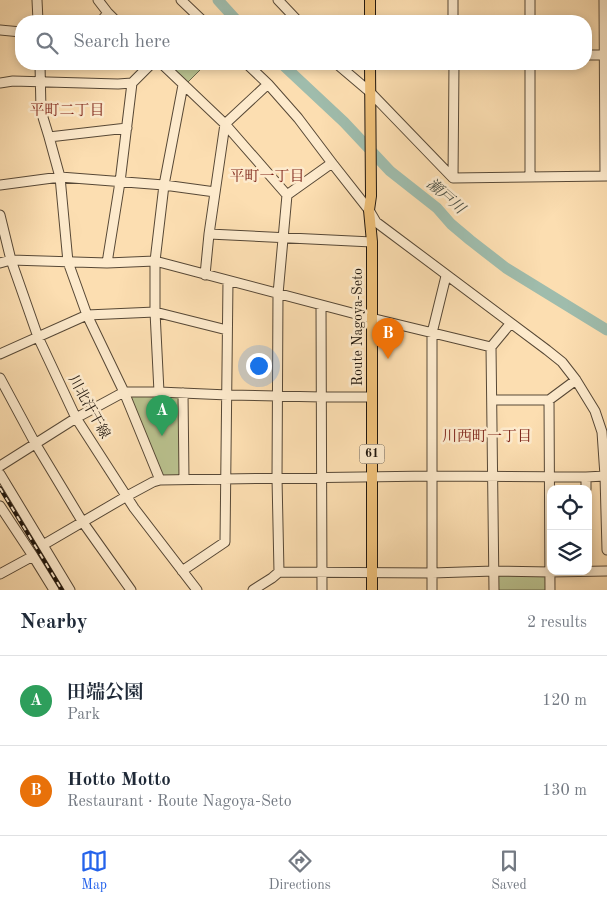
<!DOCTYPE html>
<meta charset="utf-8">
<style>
body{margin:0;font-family:"Old Standard TT","Noto Serif JP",serif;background:#f6f6f7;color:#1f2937}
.controls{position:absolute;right:15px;bottom:15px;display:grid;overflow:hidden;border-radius:10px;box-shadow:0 2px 8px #0003}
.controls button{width:45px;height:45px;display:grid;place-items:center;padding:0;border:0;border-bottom:1px solid #e0e1e3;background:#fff;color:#1f2937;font:25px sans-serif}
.you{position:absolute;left:258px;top:365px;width:18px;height:18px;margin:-12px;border:4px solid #fff;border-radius:50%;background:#1a73e8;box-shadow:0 0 0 8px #1a73e833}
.badge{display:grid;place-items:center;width:32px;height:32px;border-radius:50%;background:#2563eb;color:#fff;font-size:16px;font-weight:700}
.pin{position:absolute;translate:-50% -41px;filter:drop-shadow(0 1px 2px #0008)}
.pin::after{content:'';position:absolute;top:26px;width:18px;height:15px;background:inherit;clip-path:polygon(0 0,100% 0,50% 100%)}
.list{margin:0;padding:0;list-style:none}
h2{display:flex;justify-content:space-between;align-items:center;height:65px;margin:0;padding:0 20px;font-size:21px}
h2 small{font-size:16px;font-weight:400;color:#747a83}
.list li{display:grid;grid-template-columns:32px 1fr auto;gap:15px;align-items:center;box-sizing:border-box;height:90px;padding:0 20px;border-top:1px solid #e0e1e3}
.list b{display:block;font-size:19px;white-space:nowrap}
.list p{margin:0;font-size:16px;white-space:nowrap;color:#747a83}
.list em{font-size:16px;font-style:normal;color:#747a83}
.icon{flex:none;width:28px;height:28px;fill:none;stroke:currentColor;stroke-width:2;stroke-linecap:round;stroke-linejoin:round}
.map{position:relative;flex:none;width:607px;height:590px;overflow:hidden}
.search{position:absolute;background:#fff;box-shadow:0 2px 8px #0003;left:15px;right:15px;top:15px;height:55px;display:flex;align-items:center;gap:12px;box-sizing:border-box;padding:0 18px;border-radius:20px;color:#747a83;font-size:19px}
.sheet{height:245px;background:#fff}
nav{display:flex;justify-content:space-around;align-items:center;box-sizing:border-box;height:70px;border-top:1px solid #e0e1e3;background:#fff;font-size:14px;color:#747a83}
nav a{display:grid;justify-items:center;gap:2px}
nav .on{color:#2563eb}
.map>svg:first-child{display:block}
.green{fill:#bac28f;stroke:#6d6c4e}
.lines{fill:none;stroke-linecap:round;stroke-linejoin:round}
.river{stroke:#9fbcac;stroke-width:11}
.minor-casing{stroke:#574836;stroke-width:11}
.major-casing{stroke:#20160d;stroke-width:12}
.minor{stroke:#fdeacc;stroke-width:9}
.major{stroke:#eebf78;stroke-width:10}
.rail-casing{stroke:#20160d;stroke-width:4}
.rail{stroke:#fdeacc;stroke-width:2;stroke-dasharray:5.5;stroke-linecap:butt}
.labels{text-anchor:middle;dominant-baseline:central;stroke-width:5;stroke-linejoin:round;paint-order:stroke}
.shield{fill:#fdeacc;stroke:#625646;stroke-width:1}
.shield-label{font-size:12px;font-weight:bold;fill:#20160d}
.street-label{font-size:14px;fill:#20160d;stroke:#fdeacc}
.neighbourhood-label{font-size:15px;fill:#7a1f14;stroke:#fdeacc}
.water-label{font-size:15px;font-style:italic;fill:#4c5045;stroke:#fdeacc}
</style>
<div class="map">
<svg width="607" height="590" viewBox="0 0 607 590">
<rect width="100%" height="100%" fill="#fcdeb1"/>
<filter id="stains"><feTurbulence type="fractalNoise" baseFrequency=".004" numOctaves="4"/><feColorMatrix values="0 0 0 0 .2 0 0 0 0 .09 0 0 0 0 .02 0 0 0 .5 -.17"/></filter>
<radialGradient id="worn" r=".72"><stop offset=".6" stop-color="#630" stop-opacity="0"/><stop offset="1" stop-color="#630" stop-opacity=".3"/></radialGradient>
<path class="green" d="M 165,64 L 206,64 L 186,84 Z
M 127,394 L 180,396 L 180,476 L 162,477 Z
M 497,574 L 546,574 L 546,590 L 497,590 Z"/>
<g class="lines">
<path class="river" d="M 218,0 L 237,21
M 282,64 L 344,122 L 390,171 L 437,208 L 451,224 L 470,240 L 506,268 L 607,330"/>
<defs>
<path id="minor" d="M 37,0 L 38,21
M 98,0 L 108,13 L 116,21
M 181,0 L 203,21
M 278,0 L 298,21
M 453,0 L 453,21
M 530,0 L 530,21
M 604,0 L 605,176
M 101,21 L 108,13
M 0,30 L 21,32
M 586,55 L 607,55
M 40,64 L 41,111 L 49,137 L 60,177 L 68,262 L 87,315 L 124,392 L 160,480
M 162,64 L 225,124 L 287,195 L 278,294 L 277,478 L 279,572
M 247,64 L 268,84 L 298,118 L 332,163 L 369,210 L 376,222 L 547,350 L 562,362 L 576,380 L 595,411 L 602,432 L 605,476 L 607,550
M 337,64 L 370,92 L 453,178 L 607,176
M 0,83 L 13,81 L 118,84 L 132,83
M 49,137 L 127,128
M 530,177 L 530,64
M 453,178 L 454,64
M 0,185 L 60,177 L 164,185 L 215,192
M 287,195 L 332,163
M 0,215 L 11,260 L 38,337 L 76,418 L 134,508 L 197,590
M 209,234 L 372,242
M 0,263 L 11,260 L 107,263 L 155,261 L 371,318 L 491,347
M 107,263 L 120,182 L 132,83 L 151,64
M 205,275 L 209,234 L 225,124 L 268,84
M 321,305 L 322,590
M 0,354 L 87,315 L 155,312 L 227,330
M 0,378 L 35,443 L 82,521 L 131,590
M 159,392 L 155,312 L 155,261 L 164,185 L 183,85
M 183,393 L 184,479
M 493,400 L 549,400 L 576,380
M 549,400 L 550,590
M 0,466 L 76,418 L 124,392 L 159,392 L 228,395 L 322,397 L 372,397
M 0,474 L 70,590
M 586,477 L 586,489
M 0,506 L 33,556 L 54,590
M 43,545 L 127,496 L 153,482 L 160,480 L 432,476 L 586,477 L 605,476
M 182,571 L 225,542 L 228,281
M 0,574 L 33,556
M 253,590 L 272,578 L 279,572 L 432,573 L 494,571 L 550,572 L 607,571
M 432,590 L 432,333 L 446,276
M 494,590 L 491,347 L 510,324"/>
<path id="major" d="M 370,0 L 370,21
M 370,64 L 371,196 L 369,210 L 372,242 L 372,590"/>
</defs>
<use href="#minor" class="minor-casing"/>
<use href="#major" class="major-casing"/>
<use href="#minor" class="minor"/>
<use href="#major" class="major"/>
<defs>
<path id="rail" d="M 0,488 L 62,590"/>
</defs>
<use href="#rail" class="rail-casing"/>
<use href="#rail" class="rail"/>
</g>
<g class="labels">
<rect class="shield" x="359.5" y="444.5" width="25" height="19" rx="4"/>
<g class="shield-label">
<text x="372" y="454">61</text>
</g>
<g class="street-label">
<text transform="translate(358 327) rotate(-90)">Route Nagoya-Seto</text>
<text transform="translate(89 407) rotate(61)">川北汗干線</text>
</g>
<g class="neighbourhood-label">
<text x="67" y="111">平町二丁目</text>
<text x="267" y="177">平町一丁目</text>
<text x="487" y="437">川西町一丁目</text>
</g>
<g class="water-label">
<text transform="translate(445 197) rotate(41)">瀬戸川</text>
</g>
</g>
<rect width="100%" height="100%" filter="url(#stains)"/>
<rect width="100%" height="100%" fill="url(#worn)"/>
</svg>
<div class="controls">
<button><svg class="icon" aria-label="locate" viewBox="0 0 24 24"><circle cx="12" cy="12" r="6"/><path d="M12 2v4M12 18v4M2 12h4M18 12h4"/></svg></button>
<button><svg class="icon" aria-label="layers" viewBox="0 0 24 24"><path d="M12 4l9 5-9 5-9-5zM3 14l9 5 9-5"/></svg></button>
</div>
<div class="you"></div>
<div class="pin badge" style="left:162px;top:436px;background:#2e9e5b">A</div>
<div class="pin badge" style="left:388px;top:359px;background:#e8710a">B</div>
<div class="search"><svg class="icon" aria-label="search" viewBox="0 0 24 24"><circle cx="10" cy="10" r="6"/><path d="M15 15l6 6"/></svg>Search here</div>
</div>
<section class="sheet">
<h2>Nearby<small>2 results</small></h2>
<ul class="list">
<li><span class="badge" style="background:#2e9e5b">A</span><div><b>田端公園</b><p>Park</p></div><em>120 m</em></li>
<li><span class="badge" style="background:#e8710a">B</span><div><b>Hotto Motto</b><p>Restaurant · Route Nagoya-Seto</p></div><em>130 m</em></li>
</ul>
</section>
<nav>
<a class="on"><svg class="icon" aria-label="map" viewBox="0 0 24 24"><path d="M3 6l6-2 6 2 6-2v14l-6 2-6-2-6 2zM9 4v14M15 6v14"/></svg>Map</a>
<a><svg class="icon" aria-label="directions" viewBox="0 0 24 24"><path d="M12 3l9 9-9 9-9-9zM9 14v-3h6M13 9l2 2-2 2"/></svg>Directions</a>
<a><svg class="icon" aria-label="saved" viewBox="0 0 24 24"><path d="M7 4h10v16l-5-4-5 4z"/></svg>Saved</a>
</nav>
